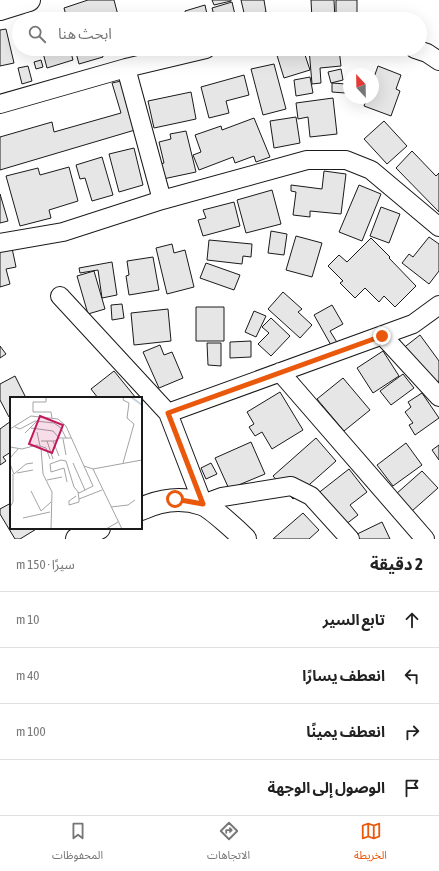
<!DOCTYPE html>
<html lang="ar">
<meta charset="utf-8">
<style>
body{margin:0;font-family:"Asap Condensed","Noto Sans Arabic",sans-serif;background:#f2f2f2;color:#222;direction:rtl}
.compass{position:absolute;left:343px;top:68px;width:36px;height:36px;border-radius:50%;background:#fff;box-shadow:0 4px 16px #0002;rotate:338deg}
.stop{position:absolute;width:12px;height:12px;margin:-9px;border:3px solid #ea580c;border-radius:50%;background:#fff}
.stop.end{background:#ea580c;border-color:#fff;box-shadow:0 1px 4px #0008}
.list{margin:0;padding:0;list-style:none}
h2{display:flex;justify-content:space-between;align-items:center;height:52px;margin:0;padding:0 16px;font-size:17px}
h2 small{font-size:13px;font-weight:400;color:#767676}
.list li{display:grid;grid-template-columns:26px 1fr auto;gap:12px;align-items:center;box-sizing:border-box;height:56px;padding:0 16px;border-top:1px solid #e0e0e0}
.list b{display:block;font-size:15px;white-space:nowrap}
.list em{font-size:13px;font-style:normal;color:#767676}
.icon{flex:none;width:22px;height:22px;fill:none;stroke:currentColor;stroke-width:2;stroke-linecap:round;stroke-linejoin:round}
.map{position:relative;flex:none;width:439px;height:539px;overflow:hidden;direction:ltr}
.search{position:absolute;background:#fff;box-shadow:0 4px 16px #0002;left:12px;right:12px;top:12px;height:44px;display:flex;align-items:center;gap:10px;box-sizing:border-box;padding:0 14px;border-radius:22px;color:#767676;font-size:15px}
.sheet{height:276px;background:#fff}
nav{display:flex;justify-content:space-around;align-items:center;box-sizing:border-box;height:56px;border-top:1px solid #e0e0e0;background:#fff;font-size:11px;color:#767676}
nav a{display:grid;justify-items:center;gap:2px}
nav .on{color:#ea580c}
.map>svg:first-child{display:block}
.building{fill:#e6e6e6;stroke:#1a1a1a}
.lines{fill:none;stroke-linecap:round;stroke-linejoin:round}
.minor-casing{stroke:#1a1a1a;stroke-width:20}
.major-casing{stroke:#1a1a1a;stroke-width:24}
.minor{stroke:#fff;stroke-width:18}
.major{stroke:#fff;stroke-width:22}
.route{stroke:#ea580c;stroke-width:5}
.inset-river{fill:none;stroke:#c6d2dc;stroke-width:2}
.inset-road{fill:none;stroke:#a3a3a3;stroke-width:1}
.view{fill:#c2185b;fill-opacity:0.15;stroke:#c2185b;stroke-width:2}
.inset-edge{fill:none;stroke:#1a1a1a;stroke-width:2}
</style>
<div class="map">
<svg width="439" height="539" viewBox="0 0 439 539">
<rect width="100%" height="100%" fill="#fff"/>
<path class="building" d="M 88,0 L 114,0 L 119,19 L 67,19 L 64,8 Z
M 212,0 L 231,0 L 231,1 L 214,5 Z
M 241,0 L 264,0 L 266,12 L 245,17 Z
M 311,0 L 334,0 L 335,19 L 312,19 Z
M 336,0 L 357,0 L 357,19 L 336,19 Z
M 232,2 L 236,19 L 215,19 L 212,8 Z
M 205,5 L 208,19 L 187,19 L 185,11 Z
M 6,29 L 14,63 L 0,66 L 0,30 Z
M 42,49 L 70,49 L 73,60 L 47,68 Z
M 75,49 L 101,49 L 103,57 L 79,64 Z
M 275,49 L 303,49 L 310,70 L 284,78 Z
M 309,49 L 339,49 L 341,66 L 320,68 L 321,83 L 312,84 Z
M 41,60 L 43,67 L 36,69 L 34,62 Z
M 274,64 L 286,109 L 263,115 L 251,69 Z
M 28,66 L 32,81 L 22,84 L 18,68 Z
M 378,66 L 401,75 L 396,89 L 400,91 L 391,116 L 364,106 L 367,98 L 373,98 L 373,80 Z
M 341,69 L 343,80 L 331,83 L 328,72 Z
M 244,75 L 249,95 L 226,101 L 229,113 L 209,118 L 201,87 Z
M 310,77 L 313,93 L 296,96 L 294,80 Z
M 121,81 L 135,130 L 0,170 L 0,137 L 52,122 L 54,132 L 121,113 L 112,83 Z
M 332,83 L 346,84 L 345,93 L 332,92 Z
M 191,92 L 196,119 L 154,128 L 148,101 Z
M 333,98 L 337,134 L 310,137 L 308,117 L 298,119 L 296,103 Z
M 296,117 L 300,143 L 274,148 L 270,121 Z
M 254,118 L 270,157 L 256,162 L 254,156 L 235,163 L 233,157 L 199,170 L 193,155 L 201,152 L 195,135 L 221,126 L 222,130 Z
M 384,121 L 407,146 L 387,164 L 364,139 Z
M 186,131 L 196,172 L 163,179 L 160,164 L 164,163 L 159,142 L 171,139 L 170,134 Z
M 134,148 L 143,185 L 119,192 L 109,154 Z
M 412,151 L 436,176 L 439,173 L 439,212 L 396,168 Z
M 102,157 L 113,195 L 92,201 L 85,178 L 80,179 L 76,165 Z
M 69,167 L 78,201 L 49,210 L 51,218 L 20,226 L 6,176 L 38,168 L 40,175 Z
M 324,171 L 346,174 L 341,214 L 310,211 L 310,217 L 293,215 L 296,192 L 291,191 L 291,185 L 322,189 Z
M 359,185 L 381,194 L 362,241 L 339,232 Z
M 272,190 L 281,224 L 246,233 L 237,200 Z
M 0,194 L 8,221 L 0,223 Z
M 234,202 L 240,226 L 203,236 L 198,220 L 206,218 L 203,210 Z
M 381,207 L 400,214 L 389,243 L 370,236 Z
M 271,231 L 287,234 L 284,255 L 268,253 Z
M 296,236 L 322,243 L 312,277 L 286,270 Z
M 429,237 L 439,244 L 439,271 L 429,284 L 402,263 L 409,254 L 413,257 Z
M 371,238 L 390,257 L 389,258 L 416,286 L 395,307 L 384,296 L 379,302 L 365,288 L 355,298 L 340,283 L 343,281 L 328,266 L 339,255 L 347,262 Z
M 209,240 L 252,244 L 251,257 L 243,256 L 242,264 L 207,260 Z
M 172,244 L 174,253 L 185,250 L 194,287 L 167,294 L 156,248 Z
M 12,248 L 16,267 L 6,269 L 10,284 L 0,287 L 0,251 Z
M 153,257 L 159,290 L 129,295 L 126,276 L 129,275 L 127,261 Z
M 112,262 L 117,295 L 102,298 L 98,270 L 80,273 L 79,268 Z
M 206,263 L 240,275 L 234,290 L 200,278 Z
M 94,271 L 105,309 L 88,314 L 77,276 Z
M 283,292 L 302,309 L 298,312 L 312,325 L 300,338 L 268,309 Z
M 122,304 L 124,318 L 112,320 L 111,305 Z
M 332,305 L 343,324 L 330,331 L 338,344 L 332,347 L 314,315 Z
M 196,307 L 224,307 L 224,341 L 196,341 Z
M 168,309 L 171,341 L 134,345 L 131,313 Z
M 254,311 L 266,316 L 256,337 L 245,332 Z
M 271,318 L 290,336 L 271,356 L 258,344 L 269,333 L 262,327 Z
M 420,335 L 439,361 L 439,381 L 430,388 L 397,353 Z
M 251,341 L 251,357 L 230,358 L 230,342 Z
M 207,343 L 221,343 L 221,366 L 208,365 Z
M 160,345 L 164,355 L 172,352 L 183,378 L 159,388 L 143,352 Z
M 0,346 L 6,354 L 0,358 Z
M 383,351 L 399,376 L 373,393 L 357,368 Z
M 114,371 L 136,398 L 98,398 L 91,389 Z
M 403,374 L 414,388 L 391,405 L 380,391 Z
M 15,376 L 26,398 L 11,398 L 11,416 L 9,417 L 0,400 L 0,384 Z
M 343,378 L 370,410 L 344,431 L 317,399 Z
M 280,392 L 303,430 L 272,449 L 262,432 L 255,436 L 249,427 L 254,424 L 247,412 Z
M 422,393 L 439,418 L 415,435 L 409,425 L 413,423 L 405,412 L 411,407 L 408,402 Z
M 11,421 L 11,452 L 3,457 L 6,461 L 0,465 L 0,429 Z
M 316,438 L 336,461 L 293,499 L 273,476 Z
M 251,442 L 265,474 L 229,489 L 215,458 Z
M 406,443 L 422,465 L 393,486 L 377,465 Z
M 439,445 L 439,460 L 432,450 Z
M 211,463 L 217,474 L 206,479 L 201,468 Z
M 349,469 L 367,492 L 350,505 L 358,515 L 337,531 L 312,498 Z
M 422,471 L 438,488 L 412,511 L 396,494 Z
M 11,503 L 11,528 L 38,528 L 20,539 L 15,539 L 0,514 L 0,509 Z
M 303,513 L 319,530 L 309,539 L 273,539 Z
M 382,522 L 390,539 L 354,539 L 353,536 Z"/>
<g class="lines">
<defs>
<path id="minor" d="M 415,49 L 427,53 L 439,61
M 126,68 L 162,200
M 0,104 L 126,68 L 206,49
M 0,243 L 63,232 L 162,200 L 307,160 L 346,160 L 371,170 L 439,227
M 60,296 L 168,413 L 203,504 L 222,497 L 291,486 L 311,496 L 350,539
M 382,335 L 439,397
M 280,372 L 425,539
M 168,413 L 413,324 L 439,305"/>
<path id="major" d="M 0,9 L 29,0
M 141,509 C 160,500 182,497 202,504 C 211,507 237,531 245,539
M 77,539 L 99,528"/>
</defs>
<use href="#minor" class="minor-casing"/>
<use href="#major" class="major-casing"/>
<use href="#minor" class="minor"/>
<use href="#major" class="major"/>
</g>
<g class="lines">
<path class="route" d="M 175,499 L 203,504 L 168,413 L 382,336"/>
</g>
<g transform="translate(10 397)">
<rect width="132" height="132" fill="#fff"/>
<path class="inset-river" d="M 121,0 L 132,8"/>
<path class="inset-road" d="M 36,1 L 36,5 L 23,5 L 23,15 L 41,15 L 42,21M 5,30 L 10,32 L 25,24 L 44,26 L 51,31 L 56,41M 21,31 L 43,34 L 49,41 L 61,41M 0,32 L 21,19 L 48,22 L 56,29 L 74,69 L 83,72 L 132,63M 27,35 L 30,49 L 36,51 L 40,62M 15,36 L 27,24M 53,42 L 56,58M 31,44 L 45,44 L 49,41M 37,44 L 43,62M 43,44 L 49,59M 0,50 L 12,52 L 27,48 L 31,51 L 33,77 L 42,95 L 41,132M 0,61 L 8,52M 63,66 L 75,93M 113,66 L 124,27 L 117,21 L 119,6 L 113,3 L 114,0M 0,67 L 4,77 L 16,67 L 23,66M 83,72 L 112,132M 7,76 L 23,73M 37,83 L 52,80M 57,85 L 54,71 L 41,75 L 40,67 L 51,63 L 56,64 L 64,90 L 69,96 L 83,89 L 74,69M 21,94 L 31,114 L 41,105M 68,95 L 69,102 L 92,93M 66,99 L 59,104 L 59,108 L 69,105 L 69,102M 0,110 L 3,105 L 3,77M 101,110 L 118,108 L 125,103M 13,121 L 40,115M 96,132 L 108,125"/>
<path class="view" d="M 30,19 L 53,28 L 42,56 L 19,47 Z"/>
<rect width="132" height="132" class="inset-edge"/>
</g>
</svg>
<svg class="compass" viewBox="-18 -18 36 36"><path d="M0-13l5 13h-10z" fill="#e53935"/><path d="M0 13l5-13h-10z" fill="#767676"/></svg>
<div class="stop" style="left:175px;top:499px"></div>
<div class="stop end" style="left:382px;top:336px"></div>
<div class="search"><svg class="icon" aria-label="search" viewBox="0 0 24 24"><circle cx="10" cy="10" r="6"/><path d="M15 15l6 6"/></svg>ابحث هنا</div>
</div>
<section class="sheet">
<h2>2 دقيقة<small>سيرًا · 150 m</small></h2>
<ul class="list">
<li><svg class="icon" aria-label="ahead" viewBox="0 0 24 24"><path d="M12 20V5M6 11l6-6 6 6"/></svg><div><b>تابع السير</b></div><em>10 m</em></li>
<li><svg class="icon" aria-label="left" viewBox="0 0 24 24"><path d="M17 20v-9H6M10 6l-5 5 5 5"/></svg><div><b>انعطف يسارًا</b></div><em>40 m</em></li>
<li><svg class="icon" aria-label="right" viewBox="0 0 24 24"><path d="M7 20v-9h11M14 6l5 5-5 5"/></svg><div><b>انعطف يمينًا</b></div><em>100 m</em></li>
<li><svg class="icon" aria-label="arrive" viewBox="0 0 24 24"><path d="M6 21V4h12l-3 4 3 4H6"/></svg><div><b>الوصول إلى الوجهة</b></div></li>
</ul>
</section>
<nav>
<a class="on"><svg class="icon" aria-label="map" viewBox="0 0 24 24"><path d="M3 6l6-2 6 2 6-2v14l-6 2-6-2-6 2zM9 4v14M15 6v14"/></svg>الخريطة</a>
<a><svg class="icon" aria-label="directions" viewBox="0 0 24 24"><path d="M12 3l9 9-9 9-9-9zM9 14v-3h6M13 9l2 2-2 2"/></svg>الاتجاهات</a>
<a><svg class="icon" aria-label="saved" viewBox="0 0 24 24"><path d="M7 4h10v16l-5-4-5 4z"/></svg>المحفوظات</a>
</nav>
